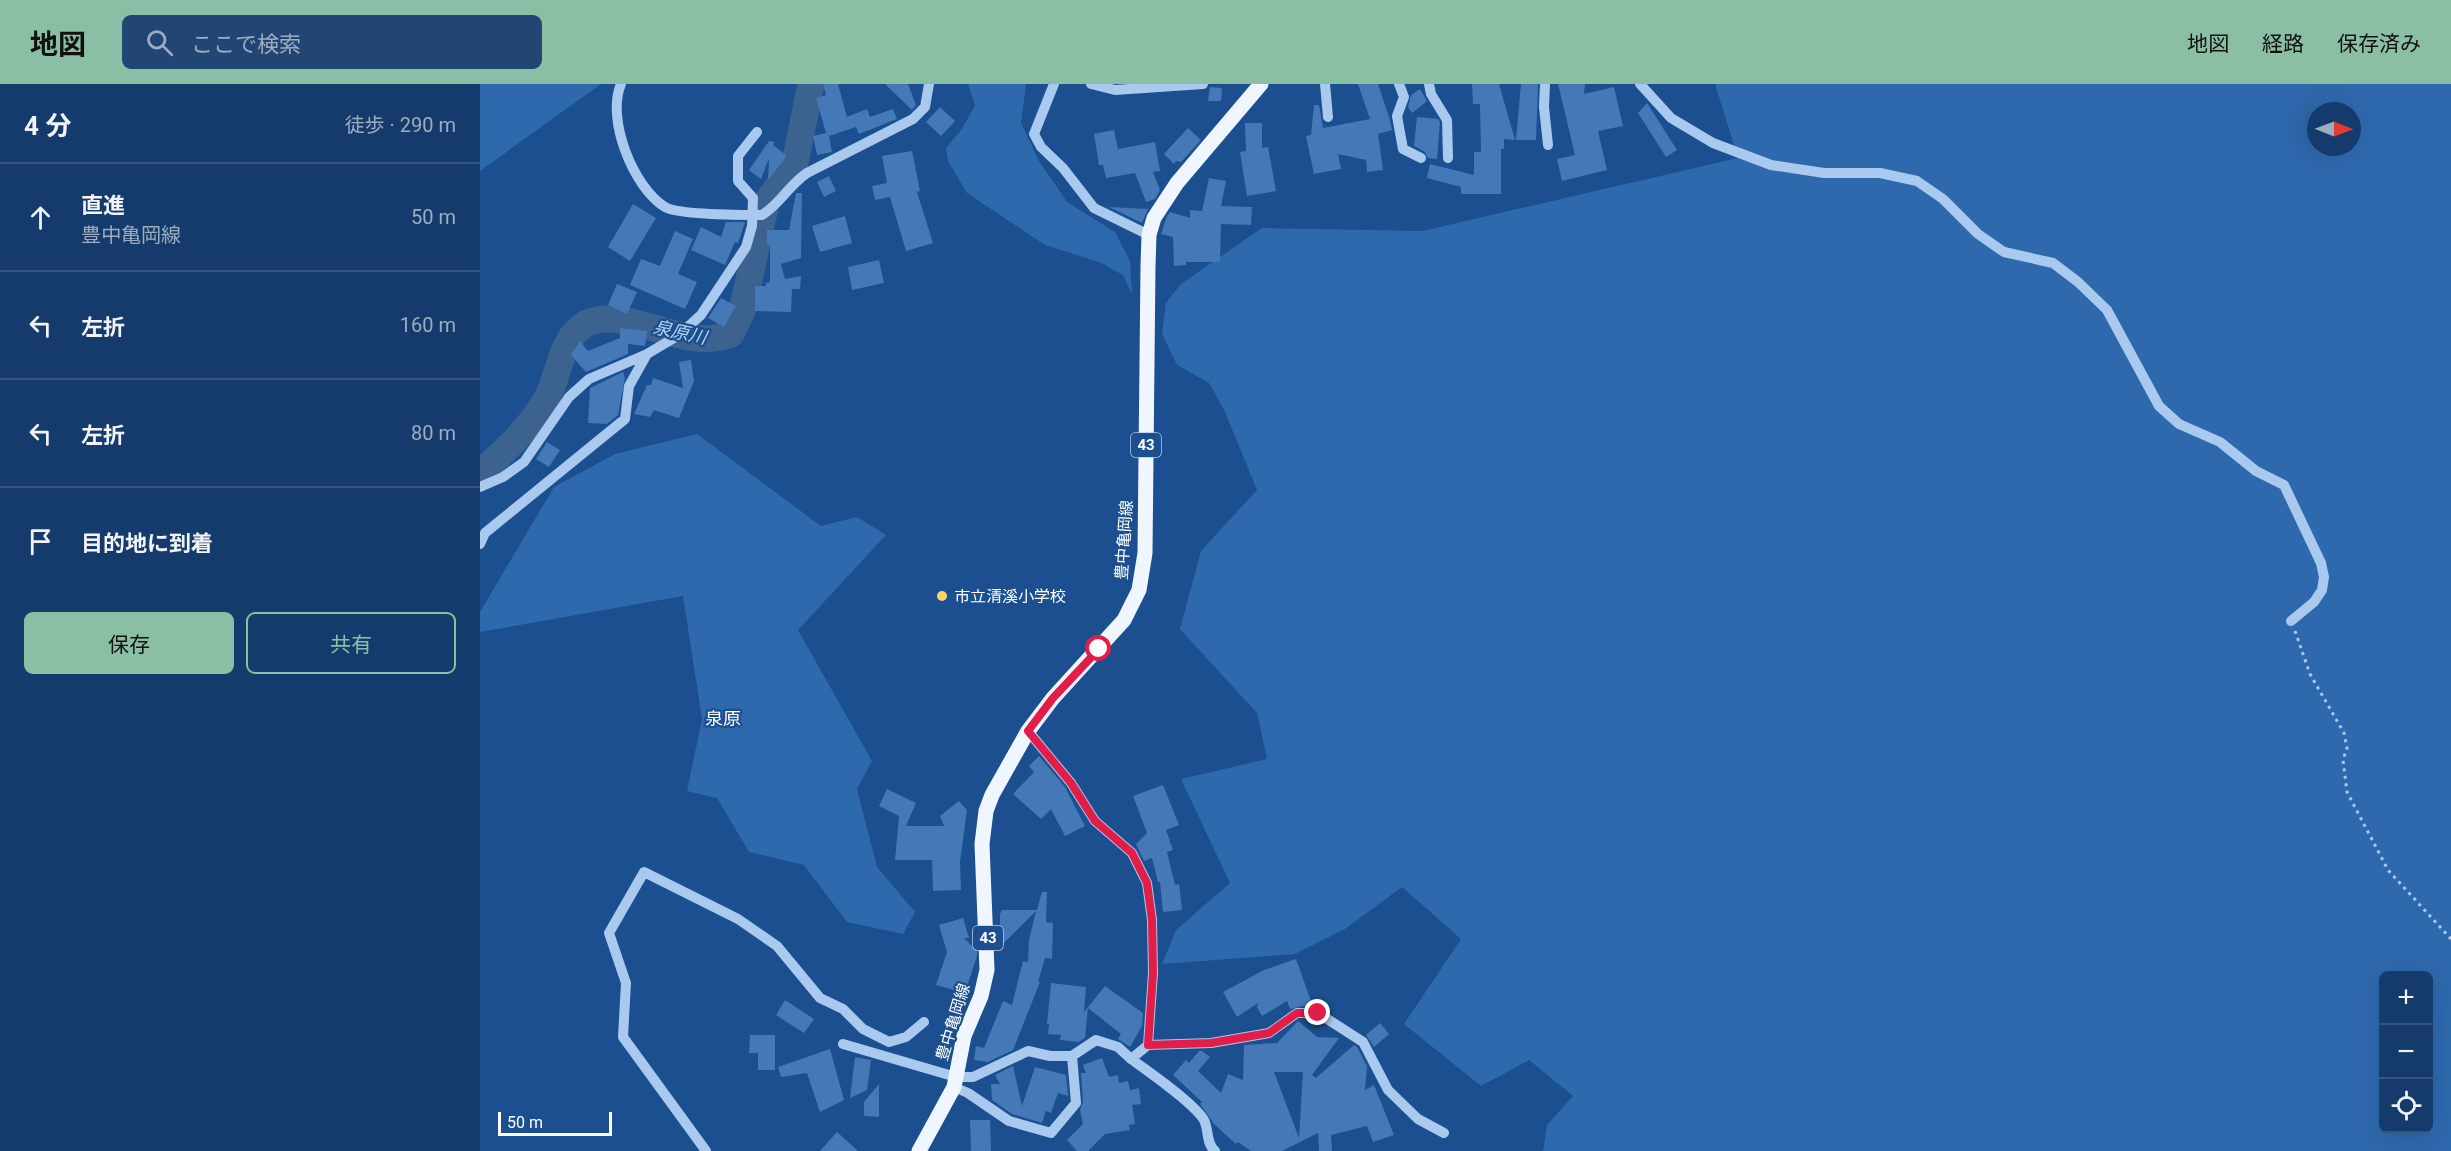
<!DOCTYPE html>
<html lang="ja">
<meta charset="utf-8">
<style>
body{margin:0;font-family:Roboto,"Noto Sans JP",sans-serif;background:#214673;color:#f1f3f6}
.controls{position:absolute;right:18px;bottom:18px;display:grid;overflow:hidden;border-radius:9px;box-shadow:0 6px 24px #0002}
.controls button{width:54px;height:54px;display:grid;place-items:center;padding:0;border:0;border-bottom:2px solid #33557e;background:#143b6b;color:#f1f3f6;font:30px sans-serif}
.compass{position:absolute;left:1827px;top:18px;width:54px;height:54px;border-radius:50%;background:#143b6b;box-shadow:0 6px 24px #0002;rotate:91deg}
.scale{position:absolute;left:18px;bottom:15px;width:114px;box-sizing:border-box;padding-left:6px;border:3px solid #fff;border-top:0;font-size:16px;line-height:21px;white-space:nowrap;color:#fff;-webkit-text-stroke:4px #1b4f8f;paint-order:stroke}
.stop{position:absolute;width:18px;height:18px;margin:-14px;border:4px solid #e11d48;border-radius:50%;background:#fff}
.stop.end{background:#e11d48;border-color:#fff;box-shadow:0 2px 6px #0008}
.list{margin:0;padding:0;list-style:none}
h2{display:flex;justify-content:space-between;align-items:center;height:78px;margin:0;padding:0 24px;font-size:26px}
h2 small{font-size:20px;font-weight:400;color:#9dadc1}
.list li{display:grid;grid-template-columns:39px 1fr auto;gap:18px;align-items:center;box-sizing:border-box;height:108px;padding:0 24px;border-top:2px solid #33557e}
.list b{display:block;font-size:22px;white-space:nowrap}
.list p{margin:0;font-size:20px;white-space:nowrap;color:#9dadc1}
.list em{font-size:20px;font-style:normal;color:#9dadc1}
.actions{display:flex;gap:12px;padding:18px 24px}
.actions a{flex:1;padding:14px 0;border:2px solid #8abfa5;border-radius:9px;text-align:center;font-size:21px;color:#8abfa5}
.actions .main{background:#8abfa5;color:#111}
.icon{flex:none;width:33px;height:33px;fill:none;stroke:currentColor;stroke-width:2;stroke-linecap:round;stroke-linejoin:round}
.map{position:relative;flex:none;width:1971px;height:1067px;overflow:hidden}
header{display:flex;align-items:center;gap:36px;box-sizing:border-box;height:84px;padding:0 30px;background:#8abfa5;color:#111}
header strong{font-size:28px}
nav{display:flex;gap:33px;margin-inline-start:auto;font-size:21px}
.search{width:420px;height:54px;background:#214673;display:flex;align-items:center;gap:15px;box-sizing:border-box;padding:0 21px;border-radius:9px;color:#9dadc1;font-size:22px}
main{display:flex}
aside{flex:1;background:#143b6b}
.map>svg:first-child{display:block}
.green{fill:#2e69ad;fill-rule:evenodd}
.lines{fill:none;stroke-linecap:round;stroke-linejoin:round}
.river{stroke:#3c6290;stroke-width:27}
.building{fill:#4478b7;fill-rule:evenodd}
.path{stroke:#a9c9ee;stroke-width:3;stroke-dasharray:3 4.5;stroke-linecap:butt}
.minor{stroke:#a9c9ee;stroke-width:10}
.major{stroke:#f0f6ff;stroke-width:15}
.route{stroke:#e11d48;stroke-width:8}
.poi-dot{fill:#ffd166;stroke:#1b4f8f;stroke-width:2}
.labels{text-anchor:middle;dominant-baseline:central;stroke-width:4.5;stroke-linejoin:round;paint-order:stroke}
.shield{fill:#1b4f8f;stroke:#bbcadd;stroke-width:1.5}
.shield-label{font-size:15px;font-weight:bold;fill:#fff}
.street-label{font-size:16px;fill:#fff;stroke:#1b4f8f}
.poi-label{font-size:16px;fill:#fff;stroke:#1b4f8f;text-anchor:start}
.water-label{font-size:18px;font-style:italic;fill:#b5d3f5;stroke:#1b4f8f}
.neighbourhood-label{font-size:18px;fill:#fff;stroke:#1b4f8f}
</style>
<header>
<strong>地図</strong>
<div class="search"><svg class="icon" aria-label="search" viewBox="0 0 24 24"><circle cx="10" cy="10" r="6"/><path d="M15 15l6 6"/></svg>ここで検索</div>
<nav><a>地図</a><a>経路</a><a>保存済み</a></nav>
</header>
<main>
<aside>
<h2>4 分<small>徒歩 · 290 m</small></h2>
<ul class="list">
<li><svg class="icon" aria-label="ahead" viewBox="0 0 24 24"><path d="M12 20V5M6 11l6-6 6 6"/></svg><div><b>直進</b><p>豊中亀岡線</p></div><em>50 m</em></li>
<li><svg class="icon" aria-label="left" viewBox="0 0 24 24"><path d="M17 20v-9H6M10 6l-5 5 5 5"/></svg><div><b>左折</b></div><em>160 m</em></li>
<li><svg class="icon" aria-label="left" viewBox="0 0 24 24"><path d="M17 20v-9H6M10 6l-5 5 5 5"/></svg><div><b>左折</b></div><em>80 m</em></li>
<li><svg class="icon" aria-label="arrive" viewBox="0 0 24 24"><path d="M6 21V4h12l-3 4 3 4H6"/></svg><div><b>目的地に到着</b></div></li>
</ul>
<div class="actions"><a class="main">保存</a><a>共有</a></div>
</aside>
<div class="map">
<svg width="1971" height="1067" viewBox="0 0 1971 1067">
<rect width="100%" height="100%" fill="#1b4f8f"/>
<path class="green" d="M 0,0 L 121,0 L 0,87 Z
M 488,0 L 546,0 L 541,39 L 559,77 L 587,118 L 635,148 L 650,177 L 652,210 L 643,191 L 619,178 L 565,161 L 487,109 L 468,77 L 466,64 L 481,46 L 495,22 Z
M 1235,0 L 1971,0 L 1971,1067 L 1063,1067 L 1067,1041 L 1093,1012 L 1049,976 L 1001,1002 L 924,940 L 981,855 L 922,803 L 865,845 L 815,870 L 682,880 L 696,846 L 750,799 L 701,695 L 787,675 L 777,629 L 700,545 L 721,467 L 777,406 L 745,328 L 729,299 L 697,281 L 682,250 L 686,219 L 701,200 L 782,144 L 942,147 L 1258,74 ZM 1836,27 L 1872,27 L 1872,63 L 1836,63 ZM 1904,892 L 1948,892 L 1948,1044 L 1904,1044 Z
M 217,350 L 341,442 L 377,433 L 406,451 L 318,546 L 392,677 L 377,705 L 397,783 L 435,828 L 423,850 L 367,838 L 324,781 L 269,768 L 237,714 L 207,707 L 222,635 L 203,512 L 0,548 L 0,528 L 74,403 L 135,370 Z"/>
<g class="lines">
<path class="river" d="M 0,389 C 25,367 51,343 67,314 C 83,284 81,233 130,235 C 170,236 211,266 251,250 L 262,227 L 286,119 L 315,79 L 331,0"/>
</g>
<path class="building" d="M 343,0 L 358,0 L 367,33 L 387,25 L 390,33 L 413,25 L 417,35 L 379,50 L 376,43 L 349,52 L 352,68 L 337,71 L 333,52 L 346,49 L 336,14 L 346,11 Z
M 405,0 L 428,0 L 436,21 L 432,26 Z
M 878,0 L 898,0 L 910,36 L 912,46 L 898,50 L 903,86 L 887,88 L 886,76 L 858,70 L 861,85 L 834,90 L 826,52 L 831,51 L 834,21 L 839,21 L 843,44 L 890,35 Z
M 992,0 L 1019,0 L 1035,56 L 1024,55 L 1024,65 L 1021,65 L 1021,110 L 981,110 L 981,103 L 947,94 L 950,80 L 994,91 L 994,68 L 1001,68 L 1000,20 L 993,20 Z
M 1041,0 L 1058,0 L 1056,56 L 1036,56 Z
M 1078,0 L 1105,0 L 1104,10 L 1134,3 L 1143,42 L 1118,47 L 1127,86 L 1082,97 L 1077,75 L 1095,71 Z
M 730,3 L 742,4 L 741,17 L 728,17 Z
M 940,5 L 947,17 L 932,29 L 928,23 L 931,11 Z
M 1167,19 L 1197,66 L 1186,73 L 1158,29 Z
M 460,23 L 475,37 L 461,52 L 446,38 Z
M 937,33 L 958,35 L 960,38 L 957,75 L 948,74 L 945,68 L 934,62 Z
M 765,39 L 782,39 L 782,64 L 788,63 L 796,107 L 767,112 L 760,68 L 766,67 Z
M 708,44 L 721,56 L 701,78 L 696,77 L 694,80 L 684,70 Z
M 634,46 L 638,65 L 675,58 L 680,87 L 673,88 L 680,106 L 675,115 L 666,118 L 655,89 L 626,94 L 623,81 L 619,81 L 614,50 Z
M 289,57 L 294,58 L 293,61 L 307,72 L 288,96 L 289,74 L 281,95 L 269,86 Z
M 432,67 L 440,107 L 437,108 L 453,159 L 426,167 L 410,113 L 395,116 L 392,102 L 407,99 L 402,72 Z
M 349,92 L 356,107 L 344,113 L 337,98 Z
M 729,94 L 746,97 L 741,122 L 772,123 L 771,141 L 741,140 L 740,178 L 706,178 L 706,181 L 694,182 L 693,153 L 681,150 L 687,132 L 690,128 L 710,134 L 710,126 L 722,127 Z
M 316,109 L 322,109 L 321,174 L 301,180 L 305,195 L 321,192 L 320,205 L 312,205 L 311,228 L 275,227 L 275,202 L 286,202 L 286,199 L 290,198 L 290,161 L 287,161 L 287,146 L 309,146 Z
M 153,120 L 176,134 L 150,177 L 128,163 Z
M 629,123 L 668,125 L 662,139 Z
M 365,132 L 372,159 L 340,168 L 332,142 Z
M 246,138 L 265,138 L 258,159 L 255,158 L 245,181 L 211,166 L 221,143 L 241,153 Z
M 195,147 L 213,155 L 198,190 L 217,198 L 205,225 L 150,201 L 161,175 L 180,182 Z
M 399,176 L 404,199 L 372,206 L 368,183 Z
M 137,200 L 157,208 L 147,230 L 128,221 Z
M 241,214 L 256,222 L 244,243 L 228,234 Z
M 140,244 L 167,247 L 165,262 L 148,260 L 148,270 L 106,288 L 91,271 L 100,257 L 108,267 L 140,254 Z
M 211,276 L 214,297 L 199,334 L 174,326 L 170,333 L 154,330 L 167,301 L 171,301 L 173,294 L 203,304 L 199,278 Z
M 143,288 L 145,294 L 138,331 L 127,340 L 108,339 L 110,304 Z
M 67,358 L 80,366 L 69,383 L 56,375 Z
M 559,672 L 585,703 L 605,742 L 585,752 L 571,725 L 561,735 L 533,710 L 554,688 L 549,682 Z
M 683,701 L 699,741 L 686,746 L 693,766 L 687,768 L 695,801 L 699,800 L 702,826 L 683,828 L 680,798 L 678,798 L 672,774 L 664,777 L 656,760 L 667,749 L 653,712 Z
M 407,705 L 436,719 L 426,742 L 464,742 L 460,732 L 479,717 L 487,726 L 480,778 L 481,806 L 453,807 L 452,776 L 415,776 L 419,732 L 399,722 Z
M 562,808 L 567,808 L 566,838 L 573,839 L 572,875 L 565,874 L 558,898 L 560,898 L 533,966 L 508,978 L 494,976 L 496,962 L 504,964 L 523,917 L 532,921 L 543,877 L 548,878 L 549,856 L 556,827 L 520,863 L 520,830 L 522,826 L 557,826 Z
M 483,834 L 489,854 L 484,854 L 497,867 L 497,872 L 485,909 L 456,901 L 467,868 L 459,841 Z
M 816,875 L 832,920 L 810,925 L 807,917 L 782,932 L 777,923 L 778,919 L 757,933 L 743,908 L 784,886 Z
M 571,899 L 606,903 L 604,928 L 625,902 L 663,929 L 662,942 L 650,963 L 638,955 L 641,950 L 608,924 L 605,954 L 599,958 L 580,956 L 581,951 L 568,950 L 569,940 L 567,940 Z
M 305,916 L 334,935 L 324,949 L 296,931 Z
M 818,937 L 837,953 L 859,954 L 832,991 L 836,994 L 874,961 L 877,963 L 887,982 L 885,1006 L 894,1001 L 914,1051 L 893,1058 L 887,1042 L 851,1051 L 852,1067 L 839,1067 L 838,1049 L 802,1067 L 771,1067 L 758,1058 L 756,1060 L 734,1040 L 720,1020 L 722,1018 L 693,991 L 706,976 L 709,979 L 719,967 L 722,967 L 730,973 L 718,987 L 741,1009 L 748,990 L 763,996 L 764,961 L 797,959 ZM 794,988 L 823,988 L 819,1054 Z
M 900,939 L 909,950 L 894,963 L 886,951 Z
M 270,951 L 295,951 L 295,986 L 278,986 L 278,969 L 269,969 Z
M 350,965 L 364,1016 L 340,1028 L 327,989 L 301,993 L 298,983 Z
M 375,973 L 391,976 L 387,1006 L 370,1014 Z
M 622,974 L 629,993 L 638,991 L 639,999 L 648,997 L 650,1006 L 659,1004 L 661,1020 L 652,1021 L 655,1040 L 649,1041 L 650,1046 L 625,1050 L 608,1067 L 597,1067 L 587,1056 L 603,1040 L 600,1026 L 603,1018 L 601,989 L 606,989 L 603,981 Z
M 533,982 L 542,1022 L 555,983 L 586,991 L 588,1012 L 578,1009 L 571,1029 L 566,1027 L 562,1039 L 532,1030 L 512,1016 L 511,1000 L 520,1000 L 515,991 Z
M 399,1000 L 399,1033 L 384,1032 L 384,1018 Z
M 490,1036 L 510,1036 L 511,1067 L 491,1067 Z
M 357,1048 L 378,1067 L 340,1067 Z"/>
<g class="lines">
<path class="path" d="M 1815,547 L 1830,590 L 1864,649 L 1867,664 L 1863,676 L 1867,708 L 1908,786 L 1971,855"/>
<path class="minor" d="M 141,0 C 126,35 153,103 185,123 C 198,131 264,131 282,131 C 300,120 309,101 327,89 L 433,35 L 445,23 L 449,0
M 574,0 L 554,50 L 561,63 L 583,84 L 614,124 L 669,151
M 611,0 L 635,6 L 723,0
M 845,0 L 848,33
M 919,0 L 924,13 L 917,32 L 923,65 L 941,74
M 949,0 L 951,10 L 967,36 L 968,74
M 1065,0 L 1064,23 L 1068,61
M 1160,0 L 1191,34 L 1233,59 L 1291,81 L 1344,89 L 1400,89 L 1437,97 L 1463,115 L 1498,150 L 1524,168 L 1573,179 L 1598,198 L 1627,226 L 1679,322 L 1699,340 L 1740,358 L 1776,387 L 1804,401 L 1841,479 L 1844,493 L 1842,506 L 1834,518 L 1811,537
M 0,403 L 23,393 L 44,378 L 89,313 L 109,295 L 167,270 L 199,251 L 221,231 L 266,163 L 272,142 L 273,114 L 258,97 L 258,72 L 277,48
M 0,460 L 5,449 L 145,335 L 149,302 L 167,270
M 548,647 L 591,699 L 615,737 L 652,769 L 667,799 L 672,836 L 673,889 L 668,961
M 363,960 L 476,993 L 493,993 L 548,967 L 570,972 L 592,972 L 616,956 L 638,963 L 651,975 L 668,961 L 731,959 L 789,949 L 817,929 L 838,929 L 883,958 L 908,1006 L 938,1035 L 964,1049
M 651,975 C 669,988 714,1019 724,1036 C 729,1046 726,1060 735,1067
M 474,1003 L 488,1009 L 529,1037 L 571,1049 L 596,1019 L 592,972
M 226,1067 L 143,953 L 146,899 L 129,849 L 164,788 L 258,835 L 297,862 L 340,914 L 363,925 L 383,945 L 409,958 L 426,953 L 444,938"/>
<path class="major" d="M 439,1067 L 474,1003 L 484,952 L 501,912 L 507,886 L 502,760 L 506,727 L 512,711 L 548,647 L 573,614 L 644,536 L 659,506 L 665,469 L 668,182 L 669,151 L 674,134 L 697,99 L 781,0"/>
</g>
<g class="lines">
<path class="route" d="M 619,565 L 573,614 L 548,647 L 591,699 L 615,737 L 652,769 L 667,799 L 672,836 L 673,889 L 668,961 L 731,959 L 789,949 L 817,929 L 838,929"/>
</g>
<circle class="poi-dot" cx="462" cy="512" r="6"/>
<g class="labels">
<g class="shield">
<rect x="651" y="349" width="30" height="24" rx="4.5"/>
<rect x="493" y="842" width="30" height="24" rx="4.5"/>
</g>
<g class="shield-label">
<text x="666" y="361">43</text>
<text x="508" y="854">43</text>
</g>
<g class="street-label">
<text transform="translate(644 456) rotate(-86)">豊中亀岡線</text>
<text transform="translate(473 938) rotate(-73)">豊中亀岡線</text>
</g>
<g class="poi-label">
<text x="474" y="512">市立清溪小学校</text>
</g>
<g class="water-label">
<text transform="translate(200 248) rotate(12)">泉原川</text>
</g>
<g class="neighbourhood-label">
<text x="243" y="634">泉原</text>
</g>
</g>
</svg>
<div class="controls">
<button>+</button>
<button>−</button>
<button><svg class="icon" aria-label="locate" viewBox="0 0 24 24"><circle cx="12" cy="12" r="6"/><path d="M12 2v4M12 18v4M2 12h4M18 12h4"/></svg></button>
</div>
<svg class="compass" viewBox="-18 -18 36 36"><path d="M0-13l5 13h-10z" fill="#e53935"/><path d="M0 13l5-13h-10z" fill="#9dadc1"/></svg>
<div class="scale">50 m</div>
<div class="stop" style="left:619px;top:565px"></div>
<div class="stop end" style="left:838px;top:929px"></div>
</div>
</main>
